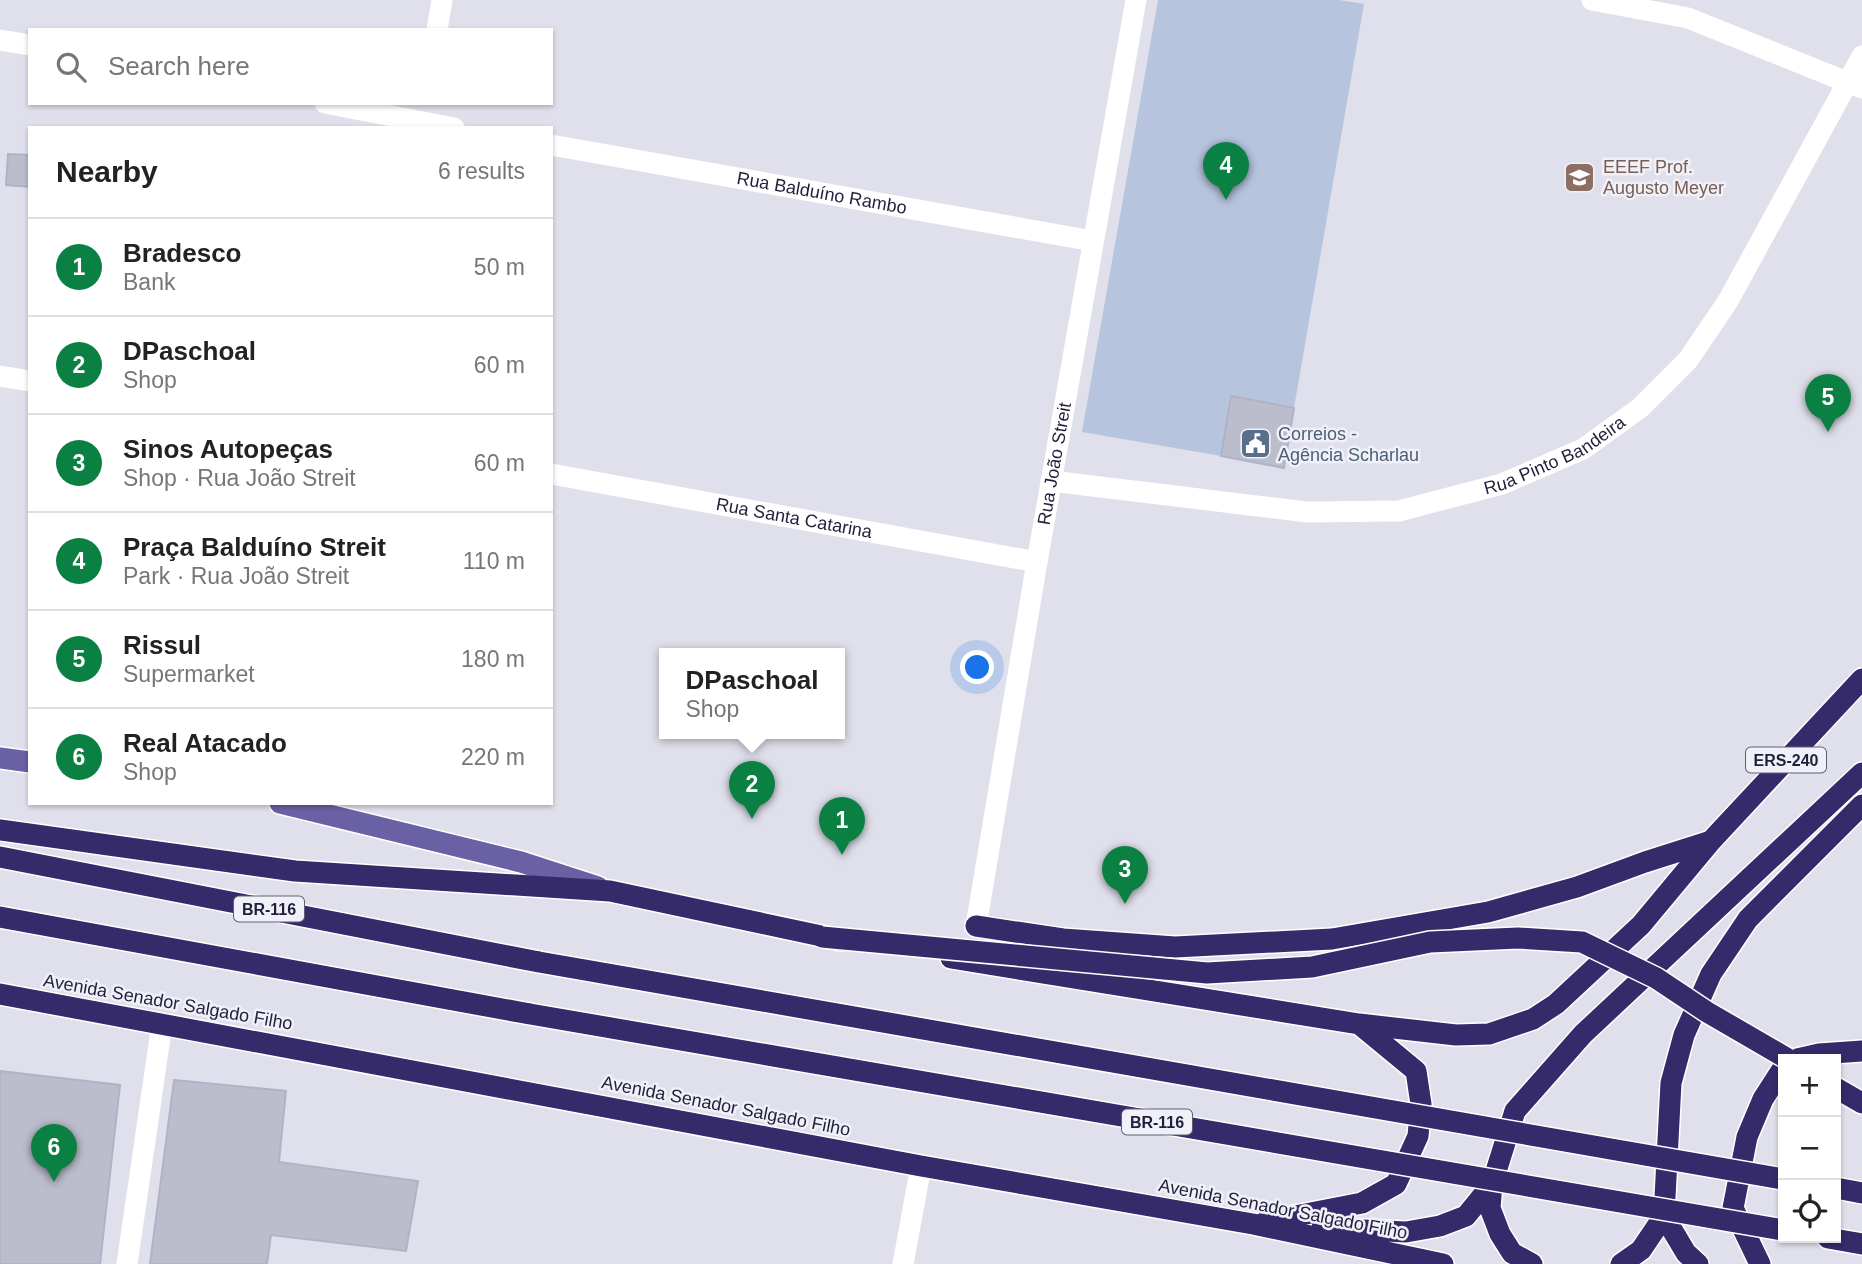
<!DOCTYPE html>
<meta charset="utf-8">
<style>
body{margin:0;font-family:Helvetica,sans-serif;background:#f6f6f6;color:#222}
.controls{position:absolute;right:21px;bottom:21px;display:grid;overflow:hidden;border-radius:0px;box-shadow:0 2px 5px #0004}
.controls button{width:63px;height:63px;display:grid;place-items:center;padding:0;border:0;border-bottom:2px solid #e0e0e0;background:#fff;color:#222;font:35px sans-serif}
.you{position:absolute;left:978px;top:668px;width:24px;height:24px;margin:-18px;border:5px solid #fff;border-radius:50%;background:#1a73e8;box-shadow:0 0 0 10px #1a73e833}
.badge{display:grid;place-items:center;width:46px;height:46px;border-radius:50%;background:#0b8043;color:#fff;font-size:23px;font-weight:700}
.pin{position:absolute;translate:-50% -58px;filter:drop-shadow(0 2px 4px #0008)}
.pin::after{content:'';position:absolute;top:37px;width:24px;height:21px;background:inherit;clip-path:polygon(0 0,100% 0,50% 100%)}
.popup{position:absolute;left:659px;top:648px;width:186px;height:91px;box-sizing:border-box;display:grid;place-content:center;border-radius:0px;background:#fff;filter:drop-shadow(0 2px 5px #0005);font-size:23px;white-space:nowrap;color:#767676}
.popup b{font-size:26px;color:#222}
.popup::after{content:'';position:absolute;left:50%;top:100%;margin-left:-14px;border:14px solid transparent;border-top-color:#fff}
.list{margin:0;padding:0;list-style:none}
h2{display:flex;justify-content:space-between;align-items:center;height:91px;margin:0;padding:0 28px;font-size:30px}
h2 small{font-size:23px;font-weight:400;color:#767676}
.list li{display:grid;grid-template-columns:46px 1fr auto;gap:21px;align-items:center;box-sizing:border-box;height:98px;padding:0 28px;border-top:2px solid #e0e0e0}
.list b{display:block;font-size:26px;white-space:nowrap}
.list p{margin:0;font-size:23px;white-space:nowrap;color:#767676}
.list em{font-size:23px;font-style:normal;color:#767676}
.icon{flex:none;width:38px;height:38px;fill:none;stroke:currentColor;stroke-width:2;stroke-linecap:round;stroke-linejoin:round}
.map{position:relative;flex:none;width:1862px;height:1264px;overflow:hidden}
.search{position:absolute;background:#fff;box-shadow:0 2px 5px #0004;left:28px;top:28px;width:525px;height:77px;display:flex;align-items:center;gap:18px;box-sizing:border-box;padding:0 24px;border-radius:0px;color:#767676;font-size:26px}
.panel{position:absolute;background:#fff;box-shadow:0 2px 5px #0004;left:28px;top:126px;width:525px;height:679px;border-radius:0px}
.map>svg:first-child{display:block}
.green{fill:#b6c4de}
.building{fill:#bbbdcc;stroke:#b1b2c5;stroke-width:2}
.lines{fill:none;stroke-linecap:round;stroke-linejoin:round}
.major-casing{stroke:#fff;stroke-width:24}
.highway-casing{stroke:#fff;stroke-width:24}
.minor{stroke:#fff;stroke-width:21}
.major{stroke:#6961a3;stroke-width:21}
.highway{stroke:#352a6a;stroke-width:21}
.highway-bridge-casing{stroke:#fff;stroke-width:24;stroke-linecap:butt}
.highway-bridge{stroke:#352a6a;stroke-width:21}
.labels{text-anchor:middle;dominant-baseline:central;stroke-width:5;stroke-linejoin:round;paint-order:stroke}
.shield{fill:#f0f1f8;stroke:#605e74;stroke-width:2}
.shield-label{font-size:16px;font-weight:bold;fill:#221f3c}
.education-label{font-size:18px;fill:#785e54;stroke:#f0f1f8;text-anchor:start}
.street-label{font-size:18px;fill:#221f3c;stroke:#f0f1f8}
.service-label{font-size:18px;fill:#4e5e75;stroke:#f0f1f8;text-anchor:start}
</style>
<div class="map">
<svg width="1862" height="1264" viewBox="0 0 1862 1264">
<rect width="100%" height="100%" fill="#dfe0eb"/>
<path class="green" d="M 1158,0 L 1339,0 L 1364,4 L 1294,408 L 1231,397 L 1221,456 L 1082,432 Z"/>
<path class="building" d="M 8,154 L 30,155 L 30,187 L 6,185 Z
M 1231,396 L 1294,408 L 1284,468 L 1221,456 Z
M 0,1071 L 120,1085 L 100,1264 L 0,1264 Z
M 174,1080 L 286,1091 L 279,1162 L 418,1181 L 406,1251 L 271,1235 L 267,1264 L 150,1264 Z"/>
<g class="lines">
<defs>
<path id="major" d="M 0,758 L 30,762
M 280,803 L 521,862 L 598,887"/>
<path id="highway" d="M 0,830 L 295,871 L 610,891 L 840,940
M 0,857 L 539,962
M 0,917 L 530,1014
M 976,926 L 1063,939 L 1175,947 L 1332,939 L 1488,912 L 1577,887 L 1645,862 L 1711,841
M 951,958 L 1359,1024 L 1456,1035 L 1489,1034 L 1533,1019 L 1556,1004 L 1641,925 L 1711,841 L 1862,679
M 0,994 L 921,1166 L 1253,1224 L 1443,1264
M 1797,1059 L 1819,1054 L 1862,1051
M 1836,1088 L 1862,1103
M 1836,1188 L 1862,1193
M 1664,1216 L 1686,1253 L 1698,1264
M 1265,1222 L 1362,1203 L 1396,1184 L 1418,1136 L 1421,1104 L 1416,1071 L 1359,1024
M 1322,1228 L 1406,1232 L 1440,1226 L 1466,1216 L 1492,1184
M 1828,1238 L 1862,1244
M 1532,1264 L 1512,1253 L 1500,1234 L 1490,1208 L 1492,1184 L 1515,1111 L 1583,1034 L 1862,773
M 1621,1264 L 1641,1250 L 1664,1216 L 1671,1083 L 1684,1035 L 1711,974 L 1748,919 L 1862,805
M 1760,1264 L 1733,1208 L 1747,1137 L 1763,1099 L 1783,1068"/>
</defs>
<use href="#major" class="major-casing"/>
<use href="#highway" class="highway-casing"/>
<g class="minor">
<path d="M 1592,0 L 1688,18 L 1862,88"/>
<path d="M 437,30 L 442,0"/>
<path d="M 0,40 L 30,45"/>
<path d="M 325,103 L 454,128"/>
<path id="s1" d="M 551,145 L 1093,241"/>
<path d="M 0,376 L 30,381"/>
<path id="s2" d="M 551,474 L 1037,562"/>
<path id="s3" d="M 1051,481 L 1307,512 L 1399,511 L 1502,484 L 1583,449 L 1640,408 L 1688,360 L 1728,301 L 1862,56"/>
<path id="s4" d="M 976,926 L 1037,562 L 1136,0"/>
<path d="M 127,1264 L 162,1024"/>
<path d="M 903,1264 L 921,1166"/>
</g>
<use href="#major" class="major"/>
<use href="#highway" class="highway"/>
<defs>
<path id="highway-bridge" d="M 822,937 L 1207,973 L 1312,967 L 1430,942 L 1518,938 L 1582,942 L 1656,978 L 1707,1012 L 1788,1059
M 539,962 L 1783,1179
M 530,1014 L 1783,1230"/>
</defs>
<use href="#highway-bridge" class="highway-bridge-casing"/>
<use href="#highway-bridge" class="highway-bridge"/>
</g>
<defs>
<symbol id="school-square" viewBox="-11 -11 22 22"><rect x="-9" y="-9" width="18" height="18" rx="4" fill="#8d6e63" stroke="#f0f1f8"/><path d="M0-5L7-2L0 1L-7-2ZM-4 1L0 2.5L4 1V4Q0 6-4 4Z" fill="#fff"/></symbol>
<symbol id="civic-square" viewBox="-11 -11 22 22"><rect x="-9" y="-9" width="18" height="18" rx="4" fill="#5c6f8a" stroke="#f0f1f8"/><path d="M-.6-6.5H3V-4.5H.6V-3L4-1V1h2V6H-6V1h2V-1L-.6-3ZM-1.2 2.5V6h2.4V2.5Z" fill="#fff"/></symbol>
</defs>
<g fill-rule="evenodd">
<use href="#school-square" x="1562" y="160" width="35" height="35"/>
<use href="#civic-square" x="1238" y="426" width="35" height="35"/>
</g>
<g class="labels">
<g class="shield">
<rect x="1746" y="747.5" width="80" height="25" rx="5"/>
<rect x="234" y="896.5" width="70" height="25" rx="5"/>
<rect x="1122" y="1109.5" width="70" height="25" rx="5"/>
</g>
<g class="shield-label">
<text x="1786" y="760">ERS-240</text>
<text x="269" y="909">BR-116</text>
<text x="1157" y="1122">BR-116</text>
</g>
<g class="education-label">
<text x="1603" y="167">EEEF Prof.<tspan x="1603" dy="21">Augusto Meyer</tspan></text>
</g>
<g class="street-label">
<text stroke="none"><textPath href="#s1" startOffset="275">Rua Balduíno Rambo</textPath></text>
<text stroke="none"><textPath href="#s3" startOffset="516">Rua Pinto Bandeira</textPath></text>
<text stroke="none"><textPath href="#s4" startOffset="469">Rua João Streit</textPath></text>
<text stroke="none"><textPath href="#s2" startOffset="247">Rua Santa Catarina</textPath></text>
<text transform="translate(168 1002) rotate(10)">Avenida Senador Salgado Filho</text>
<text transform="translate(726 1106) rotate(11)">Avenida Senador Salgado Filho</text>
<text transform="translate(1283 1209) rotate(11)">Avenida Senador Salgado Filho</text>
</g>
<g class="service-label">
<text x="1278" y="434">Correios -<tspan x="1278" dy="21">Agência Scharlau</tspan></text>
</g>
</g>
</svg>
<div class="controls">
<button>+</button>
<button>−</button>
<button><svg class="icon" aria-label="locate" viewBox="0 0 24 24"><circle cx="12" cy="12" r="6"/><path d="M12 2v4M12 18v4M2 12h4M18 12h4"/></svg></button>
</div>
<div class="you"></div>
<div class="pin badge" style="left:842px;top:855px">1</div>
<div class="pin badge" style="left:752px;top:819px">2</div>
<div class="popup"><b>DPaschoal</b>Shop</div>
<div class="pin badge" style="left:1125px;top:904px">3</div>
<div class="pin badge" style="left:1226px;top:200px">4</div>
<div class="pin badge" style="left:1828px;top:432px">5</div>
<div class="pin badge" style="left:54px;top:1182px">6</div>
<div class="search"><svg class="icon" aria-label="search" viewBox="0 0 24 24"><circle cx="10" cy="10" r="6"/><path d="M15 15l6 6"/></svg>Search here</div>
<section class="panel">
<h2>Nearby<small>6 results</small></h2>
<ul class="list">
<li><span class="badge">1</span><div><b>Bradesco</b><p>Bank</p></div><em>50 m</em></li>
<li><span class="badge">2</span><div><b>DPaschoal</b><p>Shop</p></div><em>60 m</em></li>
<li><span class="badge">3</span><div><b>Sinos Autopeças</b><p>Shop · Rua João Streit</p></div><em>60 m</em></li>
<li><span class="badge">4</span><div><b>Praça Balduíno Streit</b><p>Park · Rua João Streit</p></div><em>110 m</em></li>
<li><span class="badge">5</span><div><b>Rissul</b><p>Supermarket</p></div><em>180 m</em></li>
<li><span class="badge">6</span><div><b>Real Atacado</b><p>Shop</p></div><em>220 m</em></li>
</ul>
</section>
</div>
